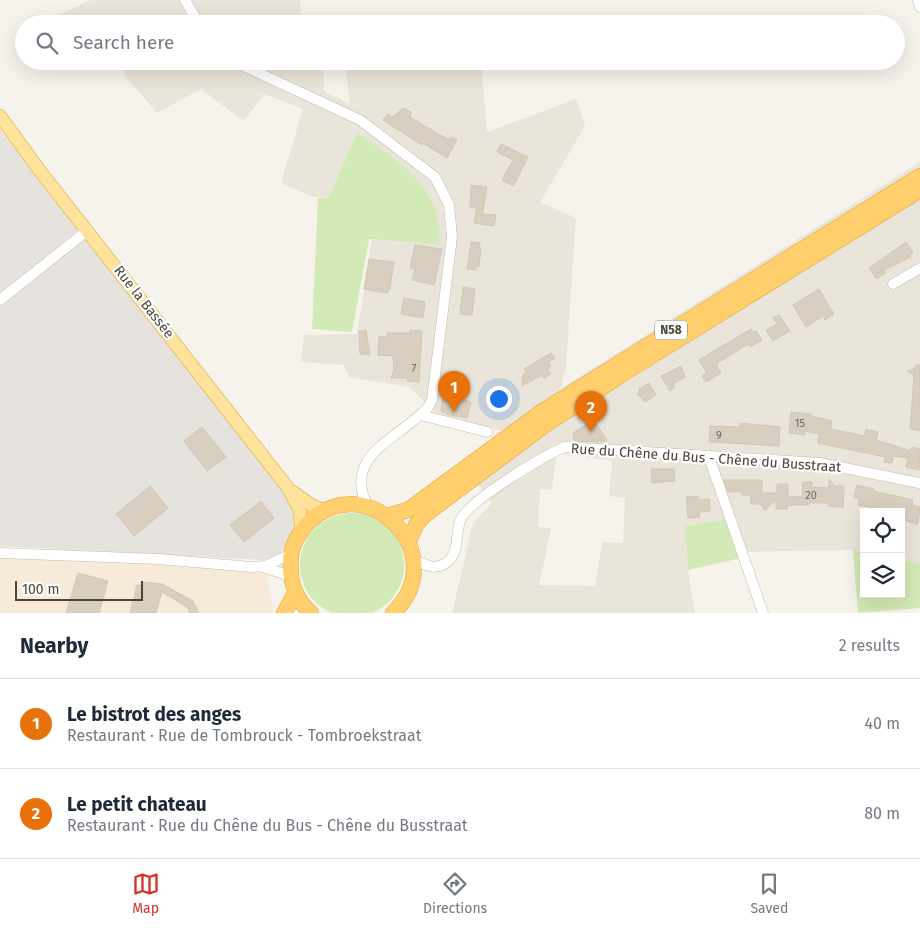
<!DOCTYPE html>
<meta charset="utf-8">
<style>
body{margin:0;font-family:"Fira Sans",sans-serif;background:#f2f2f3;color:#1f2937}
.controls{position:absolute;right:15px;bottom:15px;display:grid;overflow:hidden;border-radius:0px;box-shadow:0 5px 20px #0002}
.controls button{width:45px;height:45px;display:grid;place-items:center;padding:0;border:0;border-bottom:1px solid #e0e1e3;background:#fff;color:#1f2937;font:25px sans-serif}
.scale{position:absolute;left:15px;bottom:12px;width:128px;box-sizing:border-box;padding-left:5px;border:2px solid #4b4439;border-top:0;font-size:14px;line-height:18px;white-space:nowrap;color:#4b4439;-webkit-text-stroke:4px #fff;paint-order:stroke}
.you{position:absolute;left:498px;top:398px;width:18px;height:18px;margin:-12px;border:4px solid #fff;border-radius:50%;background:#1a73e8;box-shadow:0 0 0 8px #1a73e833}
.badge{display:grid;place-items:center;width:32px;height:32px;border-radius:50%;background:#d93025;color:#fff;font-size:16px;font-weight:700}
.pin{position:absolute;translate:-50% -41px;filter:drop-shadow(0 1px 2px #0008)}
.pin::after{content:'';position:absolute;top:26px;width:18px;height:15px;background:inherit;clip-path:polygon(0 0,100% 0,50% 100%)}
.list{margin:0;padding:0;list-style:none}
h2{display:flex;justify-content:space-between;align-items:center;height:65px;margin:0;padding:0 20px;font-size:21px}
h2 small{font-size:16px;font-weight:400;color:#747a83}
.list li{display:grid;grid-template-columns:32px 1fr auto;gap:15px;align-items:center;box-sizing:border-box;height:90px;padding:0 20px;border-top:1px solid #e0e1e3}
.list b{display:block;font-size:19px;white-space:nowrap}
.list p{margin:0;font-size:16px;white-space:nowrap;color:#747a83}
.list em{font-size:16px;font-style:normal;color:#747a83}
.icon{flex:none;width:28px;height:28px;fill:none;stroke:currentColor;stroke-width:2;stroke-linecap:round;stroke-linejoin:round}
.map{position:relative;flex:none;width:920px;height:613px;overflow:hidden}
.search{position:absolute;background:#fff;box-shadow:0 5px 20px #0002;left:15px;right:15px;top:15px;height:55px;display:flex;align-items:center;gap:12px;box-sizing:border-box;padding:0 18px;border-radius:28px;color:#747a83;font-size:19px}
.sheet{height:245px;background:#fff}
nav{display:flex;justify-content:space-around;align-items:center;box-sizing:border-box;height:70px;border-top:1px solid #e0e1e3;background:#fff;font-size:14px;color:#747a83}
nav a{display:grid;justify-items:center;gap:2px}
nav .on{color:#d93025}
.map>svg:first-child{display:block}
.residential{fill:#eae5da;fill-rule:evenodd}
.commercial{fill:#f7ead8}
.industrial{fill:#e6e2dd}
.green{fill:#d2eab5}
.building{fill:#d8cfc1;stroke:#d3c7b4}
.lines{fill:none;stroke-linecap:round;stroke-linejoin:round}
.minor-casing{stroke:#c2bbae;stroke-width:11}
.major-casing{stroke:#e6c16a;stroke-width:14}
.highway-casing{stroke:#e0a43c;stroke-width:16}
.minor{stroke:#fff;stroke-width:10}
.major{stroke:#ffe39c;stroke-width:12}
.highway{stroke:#ffcf6e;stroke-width:15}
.labels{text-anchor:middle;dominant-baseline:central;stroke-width:4.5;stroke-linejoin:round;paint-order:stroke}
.number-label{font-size:11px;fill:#6e675b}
.shield{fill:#fff;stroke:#817c74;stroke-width:1}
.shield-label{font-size:12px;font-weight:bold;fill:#4b4439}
.street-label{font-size:14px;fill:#4b4439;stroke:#fff}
</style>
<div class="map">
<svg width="920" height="613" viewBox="0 0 920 613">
<rect width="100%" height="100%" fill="#f6f3ec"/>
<path class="residential" d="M 90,0 L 300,0 L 302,22 L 311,24 L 57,24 L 57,16 Z
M 122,61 L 323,61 L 324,91 L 350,104 L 345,61 L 481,61 L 487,132 L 576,99 L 585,126 L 540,202 L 576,218 L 566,367 L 560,392 L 503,431 L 441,417 L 409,387 L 349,377 L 344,365 L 301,362 L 304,335 L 357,334 L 372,239 L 440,243 L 329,198 L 313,197 L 281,183 L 303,109 L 264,94 L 244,121 L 201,89 L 157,113 L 125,76 Z
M 920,162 L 920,564 L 901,560 L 901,512 L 864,512 L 864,552 L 853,550 L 739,552 L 685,526 L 688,570 L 695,613 L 452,613 L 473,523 L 492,503 L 477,484 L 559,423 L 562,388 ZM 557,453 L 612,461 L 609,496 L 625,498 L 623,543 L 602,542 L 595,586 L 539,585 L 551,528 L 538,527 L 540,489 L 552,490 Z"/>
<path class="commercial" d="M 0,558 L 265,566 L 273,613 L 0,613 Z"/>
<path class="industrial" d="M 0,130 L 74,220 L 293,501 L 297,522 L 280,555 L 261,560 L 0,546 Z"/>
<path class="green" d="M 357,133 C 387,154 425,175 436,212 C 439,222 439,234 440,244 L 369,239 L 352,332 L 312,329 L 318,198 L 329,198 Z
M300 565a52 52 0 1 1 104 0a52 52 0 1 1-104 0Z
M 727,519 L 741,558 L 688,570 L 685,526 Z
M 853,550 L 864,552 L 864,594 L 901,594 L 901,560 L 920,564 L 920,608 L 858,613 Z"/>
<path class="building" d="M 403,108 L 411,112 L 410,117 L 430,129 L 449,140 L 451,137 L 457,140 L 447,158 L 423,143 L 422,145 L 383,120 L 388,114 L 393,117 Z
M 501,144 L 528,157 L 513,186 L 502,180 L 513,160 L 497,152 Z
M 471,185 L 487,187 L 482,217 L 484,214 L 496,215 L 494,226 L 474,223 L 477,208 L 470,207 Z
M 471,242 L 480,243 L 479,247 L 481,248 L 479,267 L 476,266 L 476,270 L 467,269 Z
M 906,242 L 913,253 L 910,255 L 911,257 L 884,270 L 886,273 L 876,279 L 869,268 Z
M 415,245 L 442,249 L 434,285 L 412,280 L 415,269 L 411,269 L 411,263 Z
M 369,259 L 394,262 L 390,288 L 387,293 L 364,289 Z
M 463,287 L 475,289 L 472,315 L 460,314 Z
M 819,289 L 834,314 L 825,320 L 823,316 L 806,327 L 793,305 Z
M 404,298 L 425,302 L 423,318 L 401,314 Z
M 779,315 L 790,331 L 773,341 L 766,330 L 777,324 L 773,318 Z
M 751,329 L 753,332 L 756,331 L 762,340 L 750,347 L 748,344 L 716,364 L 721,373 L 706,382 L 702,376 L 707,373 L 699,360 Z
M 366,330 L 370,355 L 360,354 L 359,331 Z
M 410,330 L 422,331 L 419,382 L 407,381 L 408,378 L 391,378 L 394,370 L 393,356 L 378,355 L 379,336 L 387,337 L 387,333 L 410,333 Z
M 551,353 L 555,358 L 548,362 L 551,366 L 547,369 L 551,374 L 544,378 L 542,375 L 522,386 L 523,375 L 526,373 L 524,369 Z
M 915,365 L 920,365 L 920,431 L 910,429 L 914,375 L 907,371 L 915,368 Z
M 681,366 L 685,377 L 673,384 L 675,387 L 670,391 L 661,376 Z
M 649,383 L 656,395 L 645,402 L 637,394 L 640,392 L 638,390 Z
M 443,395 L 471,402 L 467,418 L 449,415 L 441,411 Z
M 791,412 L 811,414 L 811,416 L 832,421 L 831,429 L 864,436 L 866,429 L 878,432 L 876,440 L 911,451 L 912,447 L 920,449 L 919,470 L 906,467 L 908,458 L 893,456 L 892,463 L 884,462 L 885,457 L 818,443 L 819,434 L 805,431 L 805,435 L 789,433 Z
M 590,422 L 592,425 L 596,424 L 607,440 L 603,442 L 574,441 L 573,433 Z
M 740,423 L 780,427 L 779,446 L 709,442 L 710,426 L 740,427 Z
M 202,427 L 226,457 L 207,471 L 184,441 Z
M 651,469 L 674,469 L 675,481 L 652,483 Z
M 829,479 L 834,486 L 844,486 L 843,507 L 828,506 L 828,503 L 809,503 L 809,505 L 793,505 L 788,506 L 787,509 L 776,509 L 776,499 L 766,510 L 763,509 L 761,504 L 750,504 L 751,495 L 742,495 L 743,492 L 728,492 L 724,480 L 762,480 L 762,493 L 777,493 L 777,484 L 788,484 L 788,496 L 802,497 L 803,482 L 812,482 L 812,487 L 829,488 Z
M 857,485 L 874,489 L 874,491 L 913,500 L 912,505 L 920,507 L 918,524 L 906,521 L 906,518 L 902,517 L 903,512 L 878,512 L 879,509 L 858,505 L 859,499 L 854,497 Z
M 150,486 L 168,508 L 134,536 L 116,514 Z
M 698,496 L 698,500 L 709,499 L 710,511 L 699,512 L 700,517 L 688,518 L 686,497 Z
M 261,501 L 274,518 L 244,542 L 230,525 Z
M 78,573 L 108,581 L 99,613 L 66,613 Z
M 142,582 L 162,584 L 193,601 L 199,613 L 190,613 L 187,607 L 162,592 L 156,613 L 130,613 L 137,585 L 142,586 Z"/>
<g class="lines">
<defs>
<path id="minor" d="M 185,0 L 199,24
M 918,0 L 920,7
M 233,61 L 360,120 L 435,177 L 449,205 L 452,237 L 432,400 C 429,409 421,414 414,420 C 384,445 345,462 368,507
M 893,284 L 920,268
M 0,300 L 88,230
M 421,415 L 487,432
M 709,457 L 763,613
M 0,553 L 159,559 L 251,567 L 265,566 L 291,554
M 414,560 C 424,564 435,571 446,563 C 460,553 455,535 460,521 C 466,502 545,455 565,447 L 820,463 L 920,483
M 263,567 L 290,576"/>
<path id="major" d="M 0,116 L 40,171 L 288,488 L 300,511 L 301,531
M 293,492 L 311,505 L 325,511"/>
<path id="highway" d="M 387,516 L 408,510 L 544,410 L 920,176
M 409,541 L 417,523 L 426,514 L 545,425 L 621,375 L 920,190
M 284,613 L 295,593
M 311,613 C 294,598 289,580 291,558 C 291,545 299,534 307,524 C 365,464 455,554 393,613"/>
</defs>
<use href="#minor" class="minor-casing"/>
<use href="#major" class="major-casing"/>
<use href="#highway" class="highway-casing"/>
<use href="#minor" class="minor"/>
<use href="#major" class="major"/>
<use href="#highway" class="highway"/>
</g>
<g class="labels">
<g class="number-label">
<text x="414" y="368">7</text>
<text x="800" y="423">15</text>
<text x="719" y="435">9</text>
<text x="811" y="495">20</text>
</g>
<rect class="shield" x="655" y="320.5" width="32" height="19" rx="4"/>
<g class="shield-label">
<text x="671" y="330">N58</text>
</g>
<g class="street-label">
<text transform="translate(144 302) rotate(52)">Rue la Bassée</text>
<text transform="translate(706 458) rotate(4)">Rue du Chêne du Bus - Chêne du Busstraat</text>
</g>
</g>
</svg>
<div class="controls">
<button><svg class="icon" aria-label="locate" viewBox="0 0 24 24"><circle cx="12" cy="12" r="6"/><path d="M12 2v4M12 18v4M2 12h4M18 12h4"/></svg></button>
<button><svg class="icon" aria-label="layers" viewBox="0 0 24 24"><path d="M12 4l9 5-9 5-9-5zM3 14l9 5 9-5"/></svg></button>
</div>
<div class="scale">100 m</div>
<div class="you"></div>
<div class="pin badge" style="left:454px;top:412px;background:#e8710a">1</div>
<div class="pin badge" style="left:591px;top:432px;background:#e8710a">2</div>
<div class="search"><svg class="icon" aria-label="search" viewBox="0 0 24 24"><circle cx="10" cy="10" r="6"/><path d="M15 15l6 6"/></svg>Search here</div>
</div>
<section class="sheet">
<h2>Nearby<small>2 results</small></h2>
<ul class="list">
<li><span class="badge" style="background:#e8710a">1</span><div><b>Le bistrot des anges</b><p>Restaurant · Rue de Tombrouck - Tombroekstraat</p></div><em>40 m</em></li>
<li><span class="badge" style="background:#e8710a">2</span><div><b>Le petit chateau</b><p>Restaurant · Rue du Chêne du Bus - Chêne du Busstraat</p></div><em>80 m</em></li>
</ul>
</section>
<nav>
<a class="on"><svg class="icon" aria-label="map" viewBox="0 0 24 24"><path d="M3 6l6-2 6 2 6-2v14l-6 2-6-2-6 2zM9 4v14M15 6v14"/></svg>Map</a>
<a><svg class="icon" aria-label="directions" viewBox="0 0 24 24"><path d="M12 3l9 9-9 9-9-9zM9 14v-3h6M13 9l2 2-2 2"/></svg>Directions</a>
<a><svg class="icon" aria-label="saved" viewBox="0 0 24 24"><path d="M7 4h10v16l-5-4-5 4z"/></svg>Saved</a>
</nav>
